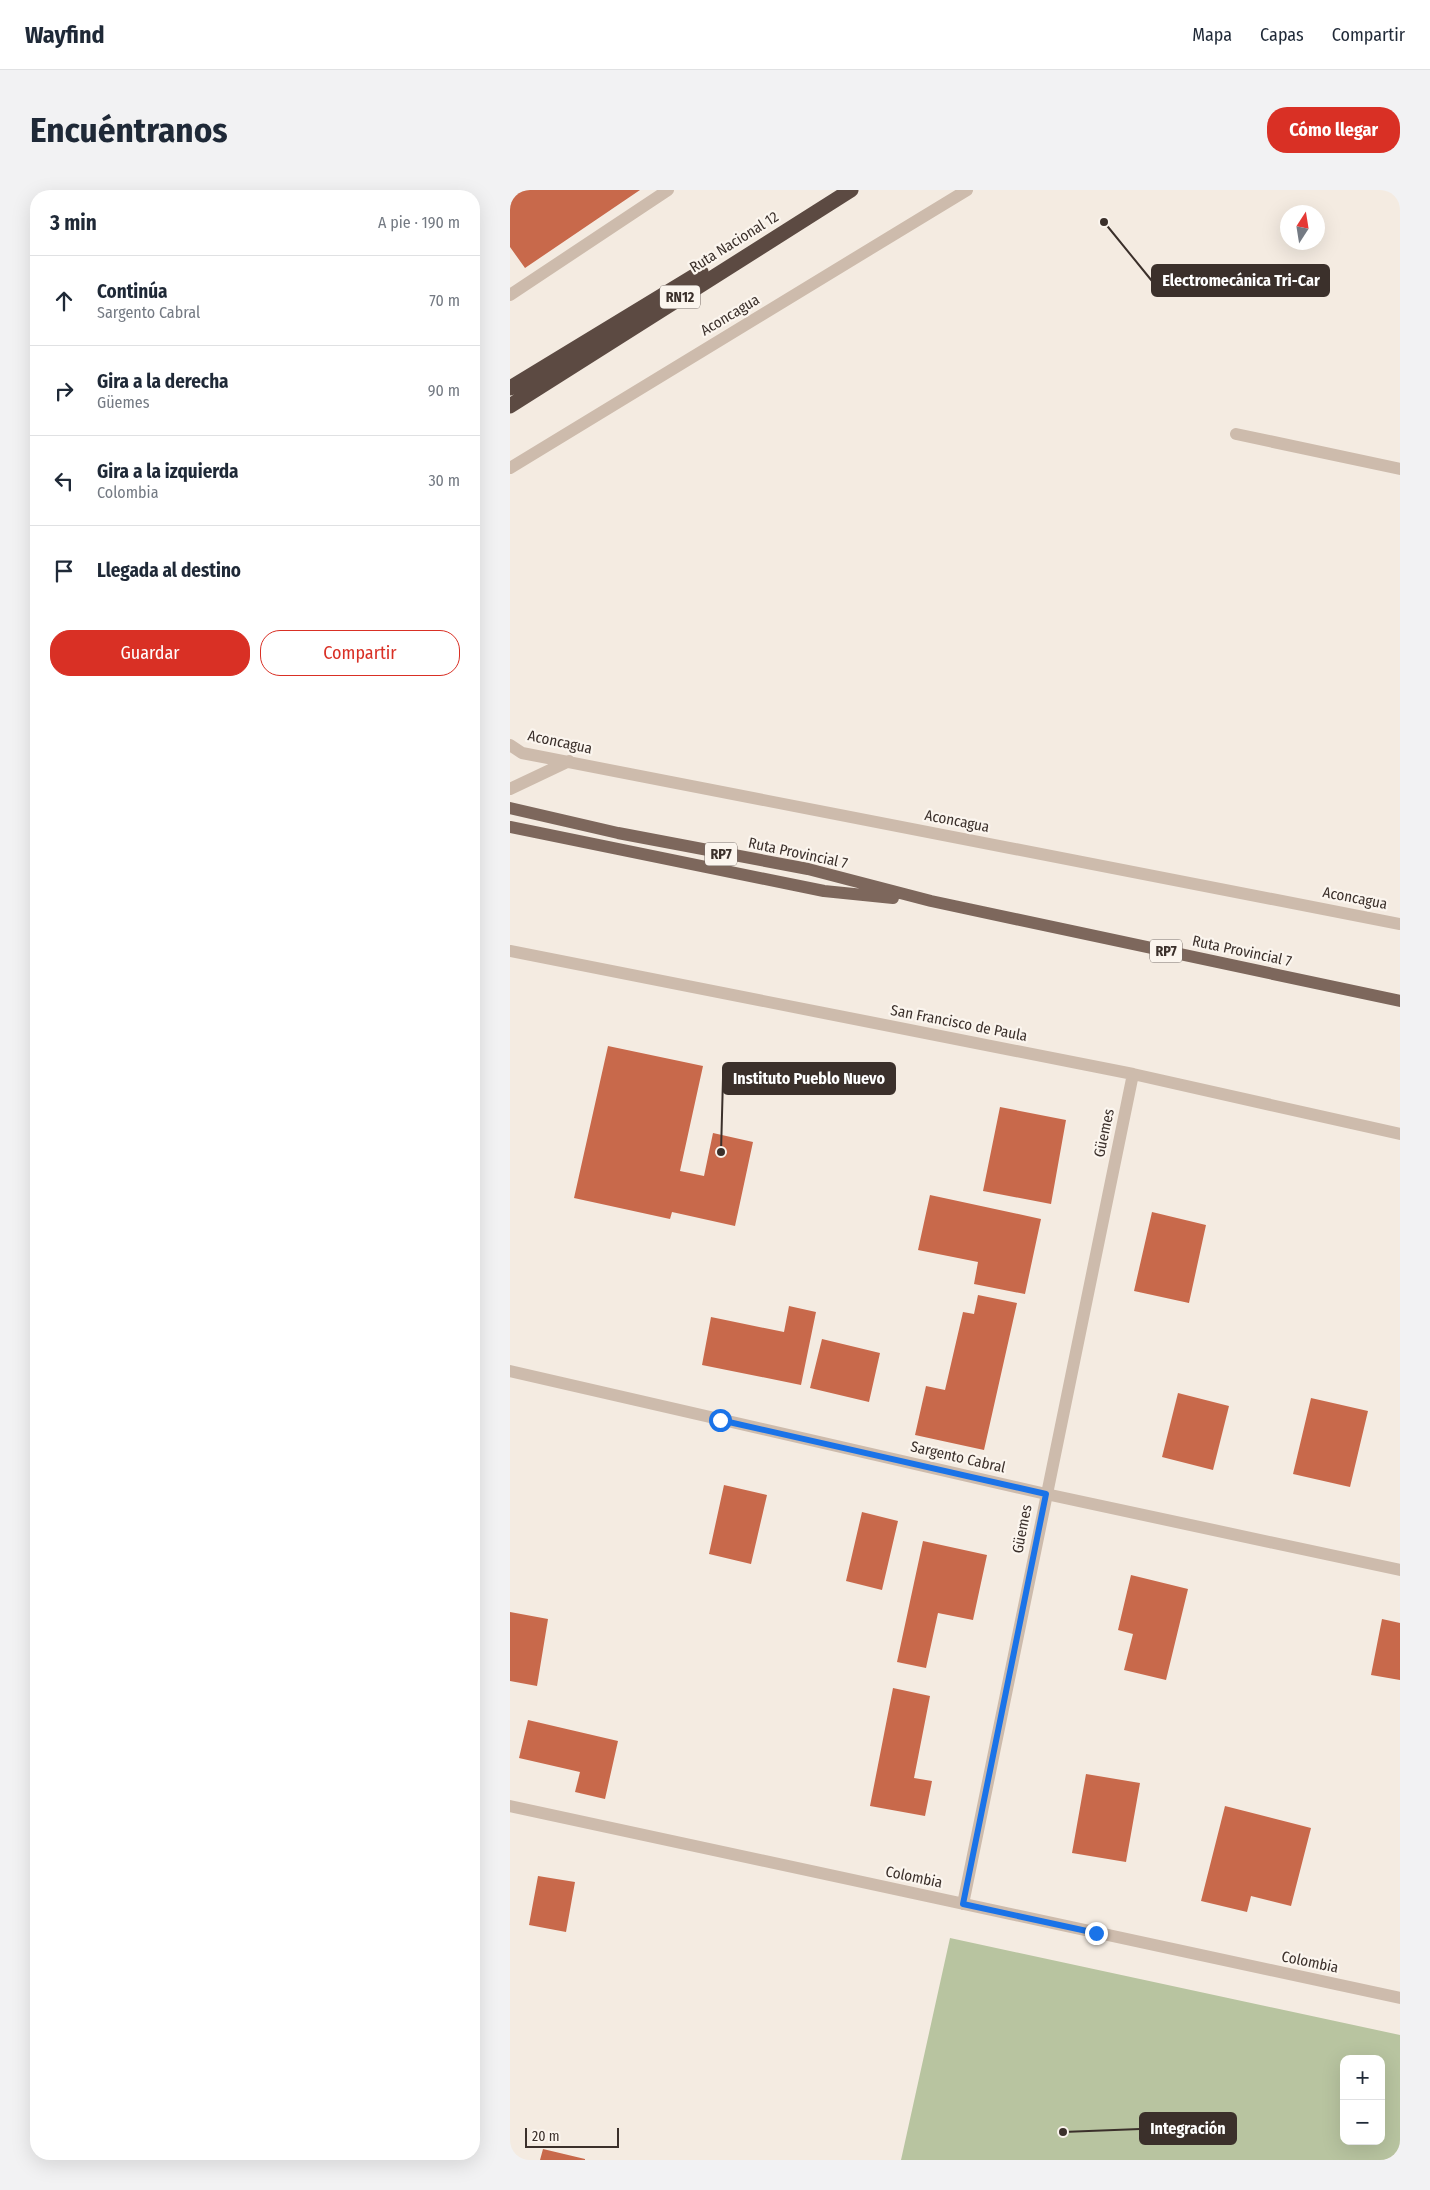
<!DOCTYPE html>
<html lang="es">
<meta charset="utf-8">
<style>
body{margin:0;font-family:"Fira Sans Condensed",sans-serif;background:#f2f2f3;color:#1f2937}
.controls{position:absolute;right:15px;bottom:15px;display:grid;overflow:hidden;border-radius:10px;box-shadow:0 5px 20px #0002}
.controls button{width:45px;height:45px;display:grid;place-items:center;padding:0;border:0;border-bottom:1px solid #e0e1e3;background:#fff;color:#1f2937;font:25px sans-serif}
.compass{position:absolute;left:770px;top:15px;width:45px;height:45px;border-radius:50%;background:#fff;box-shadow:0 5px 20px #0002;rotate:12deg}
.scale{position:absolute;left:15px;bottom:12px;width:94px;box-sizing:border-box;padding-left:5px;border:2px solid #3b302b;border-top:0;font-size:14px;line-height:18px;white-space:nowrap;color:#3b302b;-webkit-text-stroke:4px #fbf5ee;paint-order:stroke}
.stop{position:absolute;width:15px;height:15px;margin:-11px;border:4px solid #1a73e8;border-radius:50%;background:#fff}
.stop.end{background:#1a73e8;border-color:#fff;box-shadow:0 1px 5px #0008}
.list{margin:0;padding:0;list-style:none}
h2{display:flex;justify-content:space-between;align-items:center;height:65px;margin:0;padding:0 20px;font-size:21px}
h2 small{font-size:16px;font-weight:400;color:#747a83}
.list li{display:grid;grid-template-columns:32px 1fr auto;gap:15px;align-items:center;box-sizing:border-box;height:90px;padding:0 20px;border-top:1px solid #e0e1e3}
.list b{display:block;font-size:19px;white-space:nowrap}
.list p{margin:0;font-size:16px;white-space:nowrap;color:#747a83}
.list em{font-size:16px;font-style:normal;color:#747a83}
.actions{display:flex;gap:10px;padding:15px 20px}
.actions a{flex:1;padding:11px 0;border:1px solid #d93025;border-radius:20px;text-align:center;font-size:18px;color:#d93025}
.actions .main{background:#d93025;color:#fff}
.icon{flex:none;width:28px;height:28px;fill:none;stroke:currentColor;stroke-width:2;stroke-linecap:round;stroke-linejoin:round}
.map{position:relative;flex:none;width:890px;height:1970px;overflow:hidden;border-radius:20px}
header{display:flex;align-items:center;gap:30px;box-sizing:border-box;height:70px;padding:0 25px;background:#fff;border-bottom:1px solid #e0e1e3}
header strong{font-size:24px}
nav{display:flex;gap:28px;margin-inline-start:auto;font-size:18px}
.intro{display:flex;align-items:center;justify-content:space-between;box-sizing:border-box;height:120px;padding:0 30px}
h1{margin:0;font-size:35px}
.button{padding:12px 22px;border-radius:20px;background:#d93025;color:#fff;font-size:18px;font-weight:700}
main{display:flex;gap:30px;padding:0 30px}
aside{flex:1;background:#fff;border-radius:20px;box-shadow:0 5px 20px #0002}
.map>svg:first-child{display:block}
.green{fill:#b8c4a0;fill-rule:evenodd}
.building{fill:#c8694b}
.lines{fill:none;stroke-linecap:round;stroke-linejoin:round}
.minor{stroke:#cdbbac;stroke-width:12}
.major{stroke:#7d675c;stroke-width:12}
.highway{stroke:#5c4a42;stroke-width:15}
.route{stroke:#1a73e8;stroke-width:6}
.labels{text-anchor:middle;dominant-baseline:central;stroke-width:4.5;stroke-linejoin:round;paint-order:stroke}
.shield{fill:#fbf5ee;stroke:#756b66;stroke-width:1}
.shield-label{font-size:14px;font-weight:bold;fill:#3b302b}
.street-label{font-size:15px;fill:#3b302b;stroke:#fbf5ee}
.leader{fill:none;stroke:#3b302b;stroke-width:2}
.callout-dot{fill:#3b302b;stroke:#fbf5ee;stroke-width:2}
.callout{fill:#3b302b;stroke:#3b302b;stroke-width:2}
.callout-label{font-size:16px;text-anchor:middle;font-weight:bold;fill:#fff}
</style>
<header>
<strong>Wayfind</strong>
<nav><a>Mapa</a><a>Capas</a><a>Compartir</a></nav>
</header>
<div class="intro"><h1>Encuéntranos</h1><a class="button">Cómo llegar</a></div>
<main>
<aside>
<h2>3 min<small>A pie · 190 m</small></h2>
<ul class="list">
<li><svg class="icon" aria-label="ahead" viewBox="0 0 24 24"><path d="M12 20V5M6 11l6-6 6 6"/></svg><div><b>Continúa</b><p>Sargento Cabral</p></div><em>70 m</em></li>
<li><svg class="icon" aria-label="right" viewBox="0 0 24 24"><path d="M7 20v-9h11M14 6l5 5-5 5"/></svg><div><b>Gira a la derecha</b><p>Güemes</p></div><em>90 m</em></li>
<li><svg class="icon" aria-label="left" viewBox="0 0 24 24"><path d="M17 20v-9H6M10 6l-5 5 5 5"/></svg><div><b>Gira a la izquierda</b><p>Colombia</p></div><em>30 m</em></li>
<li><svg class="icon" aria-label="arrive" viewBox="0 0 24 24"><path d="M6 21V4h12l-3 4 3 4H6"/></svg><div><b>Llegada al destino</b></div></li>
</ul>
<div class="actions"><a class="main">Guardar</a><a>Compartir</a></div>
</aside>
<div class="map">
<svg width="890" height="1970" viewBox="0 0 890 1970">
<rect width="100%" height="100%" fill="#f4ebe1"/>
<path class="green" d="M 440,1748 L 890,1845 L 890,1970 L 391,1970 ZM 834,1869 L 871,1869 L 871,1951 L 834,1951 Z"/>
<path class="building" d="M 0,0 L 130,0 L 15,78 L 0,57 Z
M 98,856 L 193,876 L 170,981 L 194,986 L 203,943 L 243,952 L 225,1036 L 162,1022 L 160,1029 L 64,1008 Z
M 490,917 L 556,930 L 541,1014 L 473,1001 Z
M 420,1005 L 531,1029 L 515,1104 L 464,1094 L 468,1072 L 408,1060 Z
M 642,1022 L 696,1035 L 679,1113 L 624,1101 Z
M 468,1105 L 507,1113 L 474,1260 L 405,1245 L 416,1196 L 435,1200 L 453,1122 L 464,1124 Z
M 279,1116 L 306,1122 L 291,1195 L 192,1175 L 201,1127 L 274,1142 Z
M 312,1149 L 370,1163 L 359,1212 L 300,1198 Z
M 668,1203 L 719,1216 L 703,1280 L 652,1267 Z
M 801,1208 L 858,1221 L 840,1297 L 783,1284 Z
M 214,1295 L 257,1305 L 241,1374 L 199,1364 Z
M 352,1322 L 388,1331 L 372,1400 L 336,1391 Z
M 413,1351 L 477,1365 L 463,1430 L 428,1423 L 416,1478 L 387,1472 Z
M 621,1385 L 678,1399 L 656,1490 L 614,1480 L 623,1444 L 608,1440 Z
M 0,1422 L 38,1429 L 27,1496 L 0,1491 Z
M 872,1429 L 890,1433 L 890,1490 L 861,1485 Z
M 383,1498 L 420,1506 L 404,1588 L 422,1591 L 415,1626 L 360,1616 Z
M 18,1530 L 108,1551 L 95,1609 L 65,1602 L 70,1582 L 9,1568 Z
M 576,1584 L 630,1593 L 616,1672 L 562,1663 Z
M 715,1616 L 801,1638 L 781,1716 L 741,1706 L 737,1722 L 691,1711 Z
M 28,1686 L 65,1692 L 56,1742 L 19,1735 Z
M 33,1959 L 75,1969 L 75,1970 L 30,1970 Z"/>
<g class="lines">
<path class="minor" d="M 0,105 L 158,0
M 726,244 L 890,279
M 0,278 L 457,0
M 0,555 L 12,563 L 890,734
M 0,599 L 59,571
M 0,761 L 623,884 L 890,944
M 0,1181 L 536,1304 L 890,1380
M 0,1616 L 890,1808
M 453,1714 L 623,884"/>
<path class="major" d="M 0,618 L 108,643 L 298,679 L 421,711 L 890,811
M 0,637 L 314,701 L 383,708"/>
<path class="highway" d="M 0,198 L 191,82
M 0,216 L 341,0"/>
</g>
<g class="lines">
<path class="route" d="M 210,1230 L 536,1304 L 453,1714 L 586,1743"/>
</g>
<g class="labels">
<g class="shield">
<rect x="150" y="95.5" width="40" height="23" rx="4"/>
<rect x="195" y="652.5" width="32" height="23" rx="4"/>
<rect x="640" y="749.5" width="32" height="23" rx="4"/>
</g>
<g class="shield-label">
<text x="170" y="107">RN12</text>
<text x="211" y="664">RP7</text>
<text x="656" y="761">RP7</text>
</g>
<g class="street-label">
<text transform="translate(224 52) rotate(-32)">Ruta Nacional 12</text>
<text transform="translate(220 125) rotate(-31)">Aconcagua</text>
<text transform="translate(50 552) rotate(12)">Aconcagua</text>
<text transform="translate(447 631) rotate(11)">Aconcagua</text>
<text transform="translate(288 663) rotate(12)">Ruta Provincial 7</text>
<text transform="translate(845 708) rotate(11)">Aconcagua</text>
<text transform="translate(732 761) rotate(12)">Ruta Provincial 7</text>
<text transform="translate(449 833) rotate(11)">San Francisco de Paula</text>
<text transform="translate(594 943) rotate(-78)">Güemes</text>
<text transform="translate(448 1267) rotate(13)">Sargento Cabral</text>
<text transform="translate(512 1339) rotate(-79)">Güemes</text>
<text transform="translate(404 1687) rotate(12)">Colombia</text>
<text transform="translate(800 1772) rotate(12)">Colombia</text>
</g>
</g>
<path class="leader" d="M594 32L642 91M211 962L213 888M553 1942L630 1939"/>
<g class="callout-dot">
<circle cx="594" cy="32" r="5"/>
<circle cx="211" cy="962" r="5"/>
<circle cx="553" cy="1942" r="5"/>
</g>
<g class="callout">
<rect x="642" y="75" width="177" height="31" rx="5"/>
<rect x="213" y="873" width="172" height="31" rx="5"/>
<rect x="630" y="1923" width="96" height="31" rx="5"/>
</g>
<g class="callout-label">
<text x="731" y="96">Electromecánica Tri-Car</text>
<text x="299" y="894">Instituto Pueblo Nuevo</text>
<text x="678" y="1944">Integración</text>
</g>
</svg>
<div class="controls">
<button>+</button>
<button>−</button>
</div>
<svg class="compass" viewBox="-18 -18 36 36"><path d="M0-13l5 13h-10z" fill="#e53935"/><path d="M0 13l5-13h-10z" fill="#747a83"/></svg>
<div class="scale">20 m</div>
<div class="stop" style="left:210px;top:1230px"></div>
<div class="stop end" style="left:586px;top:1743px"></div>
</div>
</main>
